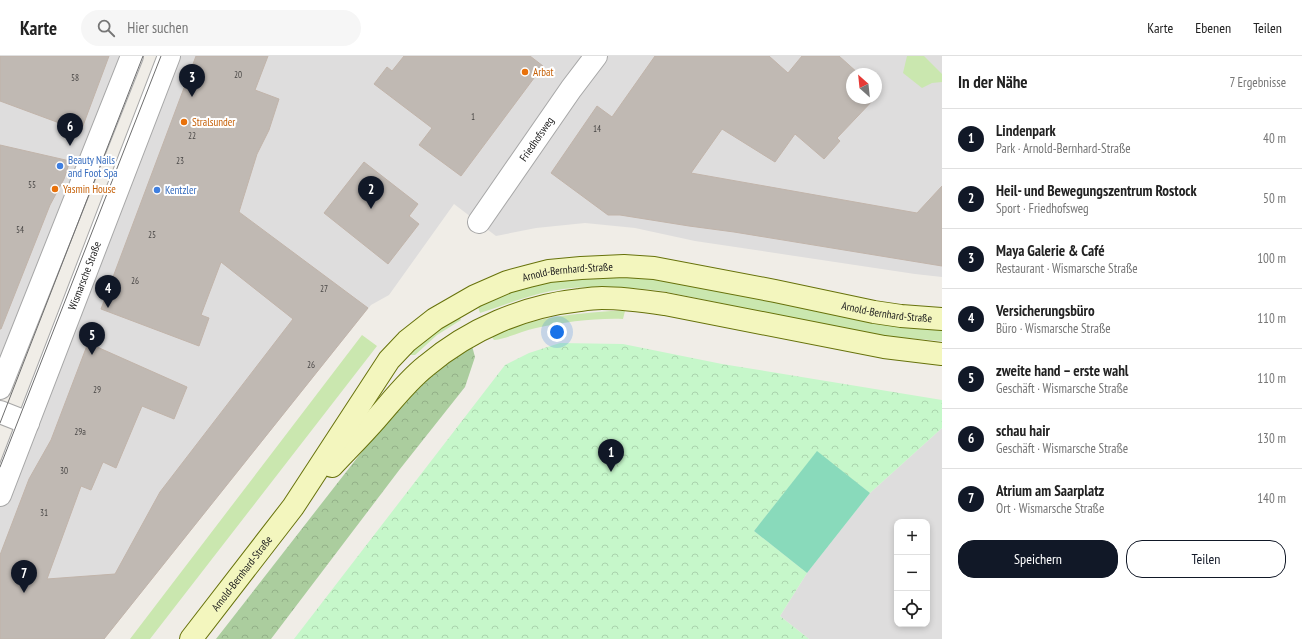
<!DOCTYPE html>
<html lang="de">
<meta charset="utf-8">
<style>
body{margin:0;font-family:"PT Sans Narrow",sans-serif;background:#f6f6f6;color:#222}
.controls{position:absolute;right:12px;bottom:12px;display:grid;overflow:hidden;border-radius:8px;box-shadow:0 2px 6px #0003}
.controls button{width:36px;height:36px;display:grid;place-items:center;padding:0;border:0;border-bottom:1px solid #e0e0e0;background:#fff;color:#222;font:20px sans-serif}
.compass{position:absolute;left:846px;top:12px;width:36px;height:36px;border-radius:50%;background:#fff;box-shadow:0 2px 6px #0003;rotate:333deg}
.you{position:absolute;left:557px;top:276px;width:14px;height:14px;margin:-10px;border:3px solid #fff;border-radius:50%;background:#1a73e8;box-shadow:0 0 0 6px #1a73e833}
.badge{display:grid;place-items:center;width:26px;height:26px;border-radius:50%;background:#111827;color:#fff;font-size:13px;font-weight:700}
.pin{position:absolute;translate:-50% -33px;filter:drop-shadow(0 1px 2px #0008)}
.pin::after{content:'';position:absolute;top:21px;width:14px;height:12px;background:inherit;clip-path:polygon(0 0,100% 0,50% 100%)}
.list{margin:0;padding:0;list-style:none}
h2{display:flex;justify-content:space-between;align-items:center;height:52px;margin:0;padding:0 16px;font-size:17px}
h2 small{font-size:13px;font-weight:400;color:#767676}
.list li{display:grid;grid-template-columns:26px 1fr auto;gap:12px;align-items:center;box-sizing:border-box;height:60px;padding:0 16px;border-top:1px solid #e0e0e0}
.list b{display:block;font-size:15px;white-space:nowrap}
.list p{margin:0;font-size:13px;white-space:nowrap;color:#767676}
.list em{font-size:13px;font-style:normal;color:#767676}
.actions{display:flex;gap:8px;padding:12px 16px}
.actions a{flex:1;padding:9px 0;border:1px solid #111827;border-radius:16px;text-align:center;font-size:14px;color:#111827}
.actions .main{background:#111827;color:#fff}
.icon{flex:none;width:22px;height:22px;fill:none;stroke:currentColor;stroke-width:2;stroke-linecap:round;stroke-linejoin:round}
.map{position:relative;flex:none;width:942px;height:583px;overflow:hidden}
header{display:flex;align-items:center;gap:24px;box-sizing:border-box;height:56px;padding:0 20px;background:#fff;border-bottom:1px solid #e0e0e0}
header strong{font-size:19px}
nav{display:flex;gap:22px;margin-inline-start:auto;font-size:14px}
.search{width:280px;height:36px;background:#f6f6f6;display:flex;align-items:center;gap:10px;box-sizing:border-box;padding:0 14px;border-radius:22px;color:#767676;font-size:15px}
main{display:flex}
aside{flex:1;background:#fff}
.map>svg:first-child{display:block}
.residential{fill:#dedddd;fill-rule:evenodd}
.grass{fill:#cae7af}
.forest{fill:url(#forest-crowns)}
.park{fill:url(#park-crowns)}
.pitch{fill:#89dabb}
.building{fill:#c0b9b3;stroke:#c1b4aa}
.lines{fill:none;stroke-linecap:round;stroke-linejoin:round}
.minor-casing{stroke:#a7a7a7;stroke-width:24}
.tertiary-casing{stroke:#a7a7a7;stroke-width:24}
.secondary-casing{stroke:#67720b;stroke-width:24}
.minor{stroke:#fff;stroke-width:22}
.tertiary{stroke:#fff;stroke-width:22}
.secondary{stroke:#f3f6be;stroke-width:22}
.tram{stroke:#6e6e6e;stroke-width:1}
.food-dot{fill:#e8710a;stroke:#fff;stroke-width:1.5}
.shop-dot{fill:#3f7fe0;stroke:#fff;stroke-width:1.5}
.labels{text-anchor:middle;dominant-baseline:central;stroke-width:4;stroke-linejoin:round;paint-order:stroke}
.number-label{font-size:9px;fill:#484645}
.food-label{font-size:11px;fill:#c56008;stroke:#fff;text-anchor:start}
.street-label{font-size:11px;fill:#202020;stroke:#fff}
.shop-label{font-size:11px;fill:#366cbe;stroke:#fff;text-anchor:start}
</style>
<header>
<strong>Karte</strong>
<div class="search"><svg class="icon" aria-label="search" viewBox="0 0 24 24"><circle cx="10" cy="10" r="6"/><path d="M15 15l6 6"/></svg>Hier suchen</div>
<nav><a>Karte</a><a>Ebenen</a><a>Teilen</a></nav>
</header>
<main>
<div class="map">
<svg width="942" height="583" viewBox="0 0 942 583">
<defs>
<pattern id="forest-crowns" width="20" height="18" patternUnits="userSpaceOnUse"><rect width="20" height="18" fill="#abcd9e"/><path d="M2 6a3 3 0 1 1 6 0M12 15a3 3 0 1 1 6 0" fill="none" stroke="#93b088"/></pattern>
<pattern id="park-crowns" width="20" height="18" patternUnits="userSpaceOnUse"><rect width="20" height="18" fill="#c6f7ca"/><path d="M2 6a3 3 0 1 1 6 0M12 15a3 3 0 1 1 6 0" fill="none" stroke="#aad3ad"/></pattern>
</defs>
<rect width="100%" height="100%" fill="#f0ede7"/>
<path class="residential" d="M 0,0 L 122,0 L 0,309 Z
M 169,0 L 942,0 L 942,221 L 915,218 L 695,185 L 635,172 L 585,167 L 536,172 L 496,180 L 454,148 L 389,239 L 371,249 L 104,583 L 0,583 L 0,439 ZM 852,18 L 876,18 L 876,42 L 852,42 Z
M 942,372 L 942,583 L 809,583 L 780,560 L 807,517 L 870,437 ZM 897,466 L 927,466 L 927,568 L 897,568 Z"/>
<path class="grass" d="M 907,0 L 924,0 L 942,18 L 942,26 L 932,27 L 922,32 L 903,17 Z
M 624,220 L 655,223 L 942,271 L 942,285 L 880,280 L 662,235 C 625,231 587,228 551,235 C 527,240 504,249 480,257 L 477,248 L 523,231 L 560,223 Z
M 611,255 L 625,255 L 623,263 C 595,262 564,266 536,272 C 522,275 509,282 494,284 L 491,280 C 506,274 520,269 535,265 C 560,259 586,257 611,255 Z
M 458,257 L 461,264 L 437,279 L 415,299 L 411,299 L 408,294 Z
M 362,279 L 377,290 L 150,583 L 130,583 Z"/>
<path class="forest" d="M 472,290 L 475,301 L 465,331 L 400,413 L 271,583 L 216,583 L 371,384 L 408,342 L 427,323 Z"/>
<path class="park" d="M 560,287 L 623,288 L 722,308 L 942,344 L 942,372 L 870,437 L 817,396 L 754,475 L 807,517 L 780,560 L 809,583 L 294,583 L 505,309 L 529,297 Z"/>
<path class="pitch" d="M 817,395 L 870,437 L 807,517 L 754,475 Z"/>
<path class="building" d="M 0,0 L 109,0 L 81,75 L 0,45 Z
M 196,0 L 268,0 L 255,34 L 279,43 L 269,74 L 257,98 L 239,156 L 368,252 L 104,583 L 0,583 L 0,499 L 29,423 L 51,384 L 88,287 L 187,331 L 174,363 L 142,350 L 116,412 L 103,406 L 91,434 L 81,430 L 47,523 L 115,518 L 160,436 L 293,263 L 221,206 L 201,259 L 209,262 L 199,290 L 101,253 Z
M 404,0 L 530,0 L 543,10 L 461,120 L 419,89 L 432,72 L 374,28 L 387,11 L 392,15 Z
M 655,0 L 769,0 L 788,17 L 802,0 L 839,0 L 859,18 L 852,18 L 852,42 L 875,42 L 837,82 L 840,85 L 824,103 L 795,78 L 775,106 L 722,73 L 691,117 L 917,157 L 942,130 L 942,210 L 734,176 L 689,170 L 620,159 L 608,159 L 551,117 L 597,50 L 612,61 Z
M 0,89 L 70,105 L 64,123 L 50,149 L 1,273 L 0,273 Z
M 364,106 L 418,148 L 409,160 L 419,168 L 388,208 L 324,157 Z"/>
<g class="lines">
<defs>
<g id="minor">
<path id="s1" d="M 479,166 L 571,33 L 596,0"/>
</g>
<g id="tertiary">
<path d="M 0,332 L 132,0"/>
<path d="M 0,356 L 28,367"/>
<path id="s2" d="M 0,439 L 169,0"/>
</g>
<g id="secondary">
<path d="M 332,410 C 347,394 362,379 376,363 C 392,345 407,325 426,310 C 470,273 524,250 580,244 C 587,243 595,242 602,242 C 623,242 644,245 665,248 L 884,291 L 942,298"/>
<path id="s3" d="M 191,583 L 293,451 L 389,304 L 407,285 L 435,263 L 475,240 L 507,226 L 529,220 L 549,215 L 581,212 L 624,210 L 654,212 L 775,235 L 874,256 L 901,260 L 942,263"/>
</g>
</defs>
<use href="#minor" class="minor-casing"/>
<use href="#tertiary" class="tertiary-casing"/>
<use href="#secondary" class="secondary-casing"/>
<use href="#minor" class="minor"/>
<use href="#tertiary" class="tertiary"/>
<use href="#secondary" class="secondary"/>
<path class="tram" d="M 0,367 L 143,0
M 0,411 L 161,0"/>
</g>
<g class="food-dot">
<circle cx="525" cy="16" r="4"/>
<circle cx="184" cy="66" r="4"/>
<circle cx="55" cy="133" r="4"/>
</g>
<g class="shop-dot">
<circle cx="60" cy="110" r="4"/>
<circle cx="157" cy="134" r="4"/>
</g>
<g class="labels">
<g class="number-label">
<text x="238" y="18">20</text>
<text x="75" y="21">58</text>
<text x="473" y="60">1</text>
<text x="597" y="72">14</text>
<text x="192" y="79">22</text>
<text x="180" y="104">23</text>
<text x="32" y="128">55</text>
<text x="20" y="173">54</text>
<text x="152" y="178">25</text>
<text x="135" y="224">26</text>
<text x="324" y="232">27</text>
<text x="311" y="308">26</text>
<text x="97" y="333">29</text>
<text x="80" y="375">29a</text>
<text x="64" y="414">30</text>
<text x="44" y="456">31</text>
</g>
<g class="food-label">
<text x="533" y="16">Arbat</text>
<text x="192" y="66">Stralsunder</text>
<text x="63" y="133">Yasmin House</text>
</g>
<g class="street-label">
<text stroke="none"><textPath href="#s1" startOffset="101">Friedhofsweg</textPath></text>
<text stroke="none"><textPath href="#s3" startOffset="547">Arnold-Bernhard-Straße</textPath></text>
<text stroke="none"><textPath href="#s2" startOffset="235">Wismarsche Straße</textPath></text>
<text stroke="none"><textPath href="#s3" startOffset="871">Arnold-Bernhard-Straße</textPath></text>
<text stroke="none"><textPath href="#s3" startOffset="83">Arnold-Bernhard-Straße</textPath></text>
</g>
<g class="shop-label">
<text x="68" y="104">Beauty Nails<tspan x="68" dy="13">and Foot Spa</tspan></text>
<text x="165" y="134">Kentzler</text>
</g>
</g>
</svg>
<div class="controls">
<button>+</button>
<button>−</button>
<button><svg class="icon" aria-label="locate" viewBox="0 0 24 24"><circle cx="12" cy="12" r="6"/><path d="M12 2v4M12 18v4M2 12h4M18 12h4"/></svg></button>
</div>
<svg class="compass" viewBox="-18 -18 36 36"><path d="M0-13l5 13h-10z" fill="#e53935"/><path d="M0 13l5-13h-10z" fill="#767676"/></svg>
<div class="you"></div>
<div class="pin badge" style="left:611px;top:416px">1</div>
<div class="pin badge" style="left:371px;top:153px">2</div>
<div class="pin badge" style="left:192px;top:41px">3</div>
<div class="pin badge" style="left:108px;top:252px">4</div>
<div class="pin badge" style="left:92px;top:299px">5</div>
<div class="pin badge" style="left:70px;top:90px">6</div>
<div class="pin badge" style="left:24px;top:537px">7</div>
</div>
<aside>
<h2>In der Nähe<small>7 Ergebnisse</small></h2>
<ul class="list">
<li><span class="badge">1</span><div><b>Lindenpark</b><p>Park · Arnold-Bernhard-Straße</p></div><em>40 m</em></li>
<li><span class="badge">2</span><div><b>Heil- und Bewegungszentrum Rostock</b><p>Sport · Friedhofsweg</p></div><em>50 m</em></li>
<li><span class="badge">3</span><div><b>Maya Galerie &amp; Café</b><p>Restaurant · Wismarsche Straße</p></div><em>100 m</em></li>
<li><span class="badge">4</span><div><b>Versicherungsbüro</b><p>Büro · Wismarsche Straße</p></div><em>110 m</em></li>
<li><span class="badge">5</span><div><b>zweite hand – erste wahl</b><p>Geschäft · Wismarsche Straße</p></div><em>110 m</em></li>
<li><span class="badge">6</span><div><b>schau hair</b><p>Geschäft · Wismarsche Straße</p></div><em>130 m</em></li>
<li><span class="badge">7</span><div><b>Atrium am Saarplatz</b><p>Ort · Wismarsche Straße</p></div><em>140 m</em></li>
</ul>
<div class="actions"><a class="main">Speichern</a><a>Teilen</a></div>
</aside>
</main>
